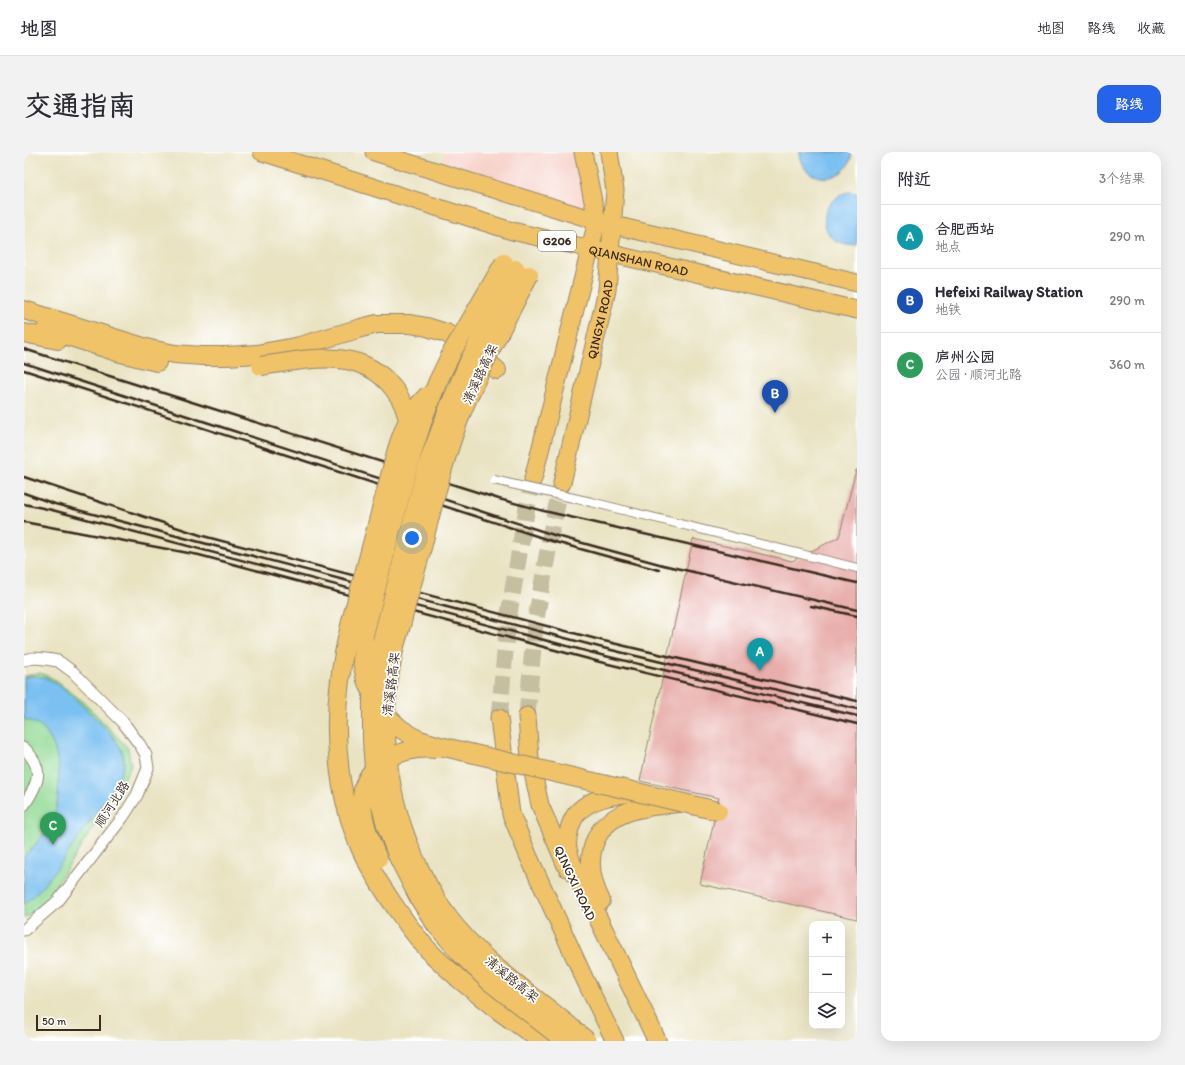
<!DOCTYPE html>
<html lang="zh">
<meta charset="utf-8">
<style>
body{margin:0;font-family:Itim,"LXGW WenKai TC",sans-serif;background:#f2f2f3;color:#2b2b33}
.controls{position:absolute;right:12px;bottom:12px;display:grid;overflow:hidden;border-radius:8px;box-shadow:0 4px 16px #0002}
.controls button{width:36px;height:36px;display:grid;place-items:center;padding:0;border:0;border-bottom:1px solid #e1e1e2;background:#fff;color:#2b2b33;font:20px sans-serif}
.scale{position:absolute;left:12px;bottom:10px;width:65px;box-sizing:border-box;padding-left:4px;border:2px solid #3b2a1e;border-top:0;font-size:11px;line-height:14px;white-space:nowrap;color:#3b2a1e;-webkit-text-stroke:3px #fff;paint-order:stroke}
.you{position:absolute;left:388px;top:386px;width:14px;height:14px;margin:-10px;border:3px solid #fff;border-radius:50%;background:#1a73e8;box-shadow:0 0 0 6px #1a73e833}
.badge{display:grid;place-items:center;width:26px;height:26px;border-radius:50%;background:#2563eb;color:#fff;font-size:13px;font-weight:700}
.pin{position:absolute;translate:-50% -33px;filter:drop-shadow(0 1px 2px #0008)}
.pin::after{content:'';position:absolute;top:21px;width:14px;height:12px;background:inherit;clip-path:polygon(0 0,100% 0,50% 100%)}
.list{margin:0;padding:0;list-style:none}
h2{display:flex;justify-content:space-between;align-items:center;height:52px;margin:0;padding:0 16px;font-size:17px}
h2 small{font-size:13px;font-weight:400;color:#7c7c81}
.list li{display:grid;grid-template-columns:26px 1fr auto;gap:12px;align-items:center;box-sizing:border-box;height:64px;padding:0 16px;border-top:1px solid #e1e1e2}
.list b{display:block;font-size:15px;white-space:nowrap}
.list p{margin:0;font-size:13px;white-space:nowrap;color:#7c7c81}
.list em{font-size:13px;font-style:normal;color:#7c7c81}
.icon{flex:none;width:22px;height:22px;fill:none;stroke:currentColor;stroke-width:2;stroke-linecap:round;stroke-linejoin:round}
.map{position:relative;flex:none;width:833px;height:889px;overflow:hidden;border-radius:12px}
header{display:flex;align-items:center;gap:24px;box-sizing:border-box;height:56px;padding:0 20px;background:#fff;border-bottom:1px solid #e1e1e2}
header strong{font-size:19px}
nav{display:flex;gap:22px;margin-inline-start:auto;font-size:14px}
.intro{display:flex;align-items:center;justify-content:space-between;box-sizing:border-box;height:96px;padding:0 24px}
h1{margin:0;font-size:28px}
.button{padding:10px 18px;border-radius:12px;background:#2563eb;color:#fff;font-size:14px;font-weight:700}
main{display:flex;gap:24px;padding:0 24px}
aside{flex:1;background:#fff;border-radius:12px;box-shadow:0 4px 16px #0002}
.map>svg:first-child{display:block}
.built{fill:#f7d1c9}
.green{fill:#93da95;stroke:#67825a}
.water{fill:#7ac0f1;stroke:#5a7588}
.building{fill:#e8aeab}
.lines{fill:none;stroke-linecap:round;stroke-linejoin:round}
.primary-tunnel{stroke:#c6bea1;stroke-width:17;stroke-dasharray:17 8;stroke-linecap:butt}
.pedestrian-casing{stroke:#928670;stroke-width:10}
.minor-casing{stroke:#928670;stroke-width:13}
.primary-casing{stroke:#928670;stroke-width:19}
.trunk-casing{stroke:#928670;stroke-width:20}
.pedestrian{stroke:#fff;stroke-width:8}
.minor{stroke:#fff;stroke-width:11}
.primary{stroke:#f0c369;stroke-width:17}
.trunk{stroke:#f0c369;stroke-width:18}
.rail{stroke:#3b2a1e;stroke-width:2.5}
.pedestrian-bridge-casing{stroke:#928670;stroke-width:10;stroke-linecap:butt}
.trunk-bridge-casing{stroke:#928670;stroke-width:20;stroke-linecap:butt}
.pedestrian-bridge{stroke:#fff;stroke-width:8}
.trunk-bridge{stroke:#f0c369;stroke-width:18}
.labels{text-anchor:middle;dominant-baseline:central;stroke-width:3.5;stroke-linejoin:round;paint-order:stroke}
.shield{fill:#fff;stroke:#766a62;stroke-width:1}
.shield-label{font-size:12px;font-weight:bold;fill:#3b2a1e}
.street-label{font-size:13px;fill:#3b2a1e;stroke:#fff}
</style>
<header>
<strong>地图</strong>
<nav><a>地图</a><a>路线</a><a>收藏</a></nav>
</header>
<div class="intro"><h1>交通指南</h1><a class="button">路线</a></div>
<main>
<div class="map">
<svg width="833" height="889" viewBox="0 0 833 889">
<rect width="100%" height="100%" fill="#fff"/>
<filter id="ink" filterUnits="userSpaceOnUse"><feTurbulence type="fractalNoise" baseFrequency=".025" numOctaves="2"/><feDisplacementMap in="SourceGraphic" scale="8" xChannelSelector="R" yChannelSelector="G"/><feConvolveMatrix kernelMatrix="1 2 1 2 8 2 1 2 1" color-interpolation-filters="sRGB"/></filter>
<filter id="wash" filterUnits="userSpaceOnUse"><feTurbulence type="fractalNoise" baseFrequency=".012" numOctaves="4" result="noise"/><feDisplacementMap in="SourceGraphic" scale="16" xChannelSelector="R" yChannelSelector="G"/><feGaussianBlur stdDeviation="0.9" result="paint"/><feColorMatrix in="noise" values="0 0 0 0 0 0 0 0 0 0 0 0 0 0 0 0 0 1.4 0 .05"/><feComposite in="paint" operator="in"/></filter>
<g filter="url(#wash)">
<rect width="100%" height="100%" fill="#e9e3c2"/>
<path class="built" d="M 421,0 L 559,0 L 573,69 L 415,20 Z"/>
<path class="green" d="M 16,521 L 28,526 L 61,551 L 104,596 L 107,613 L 96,635 L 20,751 L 0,767 L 0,524 Z"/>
<path class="water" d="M 775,0 L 828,0 C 825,35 776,33 775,0 Z
M 824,40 L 833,41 L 833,93 C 798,98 786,52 824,40 Z
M 8,524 C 11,525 16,524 20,525 C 32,529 54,549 63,558 C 75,570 100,591 100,609 C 99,627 76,654 66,669 C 47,696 25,732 0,752 L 0,705 C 6,699 26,676 29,669 C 30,665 31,660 32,657 C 38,626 38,575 0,567 L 0,526 Z"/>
<g id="blocks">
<path class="building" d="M 832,318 L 833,318 L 833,767 L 676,732 L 695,646 L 616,629 L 669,387 L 768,409 L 815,385 Z"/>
</g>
</g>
<g filter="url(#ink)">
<use href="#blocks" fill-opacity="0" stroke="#928670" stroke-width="1"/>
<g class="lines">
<path class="primary-tunnel" d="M 503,564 L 511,473 L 529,370 L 538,331
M 475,566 L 484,467 L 503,355 L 509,327"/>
<defs>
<path id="pedestrian" d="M 567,350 L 833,416"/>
<path id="minor" d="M 0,508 L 10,506 L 22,507 L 34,509 L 49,520 L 98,569 L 116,593 L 122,603 L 124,616 L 113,643 L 99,665 L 34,749 L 0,778
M 0,596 C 21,617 15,631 0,653"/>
<g id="primary">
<path id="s1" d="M 238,0 L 488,79 L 833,158"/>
<path d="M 350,0 L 573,69 L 833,131"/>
<path d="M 509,327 L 573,69 L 559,0"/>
<path id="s2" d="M 538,331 L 583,138 L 591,38 L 585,0"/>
<path d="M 503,564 L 506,607 L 516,653 L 543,716"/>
<path d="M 475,566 L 487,662 L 504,703 L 562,830 L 591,889"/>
</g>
<path id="trunk" d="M 0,158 L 126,197 L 151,202 L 178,204 L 203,204 L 233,202 L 276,194 L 337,176 L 353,172 L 386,172 L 403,175 L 422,181 L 445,195 L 473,218
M 22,177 L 93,200 L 133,210
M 0,181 L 34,188
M 611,640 C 592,643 569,645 555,659 C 547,667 543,682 543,693 C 545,712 562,743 571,760 C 592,803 613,846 633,889
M 577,749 C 568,731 563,712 570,692 C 581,657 624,654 655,651
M 435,827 L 471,856 L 517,889"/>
</defs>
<use href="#pedestrian" class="pedestrian-casing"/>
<use href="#minor" class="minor-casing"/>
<use href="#primary" class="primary-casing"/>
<use href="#trunk" class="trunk-casing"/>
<use href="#pedestrian" class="pedestrian"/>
<use href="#minor" class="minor"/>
<use href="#primary" class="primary"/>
<use href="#trunk" class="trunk"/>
<path class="rail" d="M 0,197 L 475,347 L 520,359 L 833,431
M 0,211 L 533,384 L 639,413 L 833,458
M 0,218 L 531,390 L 582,404 L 635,418
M 0,325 L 179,384 L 580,489 L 833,549
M 0,341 L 31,352 L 579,496 L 833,557
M 0,352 L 28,358 L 577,503 L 833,564
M 0,370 L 175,403 L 576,510 L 833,572
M 787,454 L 833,464"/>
<defs>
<path id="pedestrian-bridge" d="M 470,328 L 567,350"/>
<path id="trunk-bridge" d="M 480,111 L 428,200 L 414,229 L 401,262 L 384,314 L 340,483 L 338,509 L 342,528 L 359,561 L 377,577 L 393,587 L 416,594 L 694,659
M 492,117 L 445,209 L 425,255 L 402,317 L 355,500 L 348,546 L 348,588 L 350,616 L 354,643 L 362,673 L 373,703 L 396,748 L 412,773 L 438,803 L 466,830 L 532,882 L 539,889
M 505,123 C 482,168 457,213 438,260 C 419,308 408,358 395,407 C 389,428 383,449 378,470 C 375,481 371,492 369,503 C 354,576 363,649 395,716 C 404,733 412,749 424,765 C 461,815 517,847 563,889
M 237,214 C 283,208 336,193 369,236 C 378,247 384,261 385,276
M 404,243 C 385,261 381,273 373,297 C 362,339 351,380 340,422 C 330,457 320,492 316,528 C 308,585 315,654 341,706 C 351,725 362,742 374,759 C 385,775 397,791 410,804 C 418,812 427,819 435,827
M 354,707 C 346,689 338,668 338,648 C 338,610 380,594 412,597"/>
</defs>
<use href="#pedestrian-bridge" class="pedestrian-bridge-casing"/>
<use href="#trunk-bridge" class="trunk-bridge-casing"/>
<use href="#pedestrian-bridge" class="pedestrian-bridge"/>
<use href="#trunk-bridge" class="trunk-bridge"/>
</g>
</g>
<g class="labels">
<rect class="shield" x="514" y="79" width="38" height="20" rx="3"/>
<g class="shield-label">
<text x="533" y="89">G206</text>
</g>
<g class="street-label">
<text stroke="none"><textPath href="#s1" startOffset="392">QIANSHAN ROAD</textPath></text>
<text stroke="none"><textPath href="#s2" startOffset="168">QINGXI ROAD</textPath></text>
<text transform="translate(456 222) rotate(-65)">清溪路高架</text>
<text transform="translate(367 532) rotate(-83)">清溪路高架</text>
<text transform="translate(88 652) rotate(-57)">顺河北路</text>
<text transform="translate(551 731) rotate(65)">QINGXI ROAD</text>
<text transform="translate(488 827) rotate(39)">清溪路高架</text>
</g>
</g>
</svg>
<div class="controls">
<button>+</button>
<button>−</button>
<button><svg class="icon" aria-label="layers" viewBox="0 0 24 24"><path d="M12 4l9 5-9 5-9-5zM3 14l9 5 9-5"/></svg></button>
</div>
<div class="scale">50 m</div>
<div class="you"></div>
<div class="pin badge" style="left:736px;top:519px;background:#0f9aa8">A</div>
<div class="pin badge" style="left:751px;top:261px;background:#1a4fb4">B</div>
<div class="pin badge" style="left:29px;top:693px;background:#2e9e5b">C</div>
</div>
<aside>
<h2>附近<small>3个结果</small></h2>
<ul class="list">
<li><span class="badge" style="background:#0f9aa8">A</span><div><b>合肥西站</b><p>地点</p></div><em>290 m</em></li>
<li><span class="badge" style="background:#1a4fb4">B</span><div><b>Hefeixi Railway Station</b><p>地铁</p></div><em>290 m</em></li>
<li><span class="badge" style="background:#2e9e5b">C</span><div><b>庐州公园</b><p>公园 · 顺河北路</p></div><em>360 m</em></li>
</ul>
</aside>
</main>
